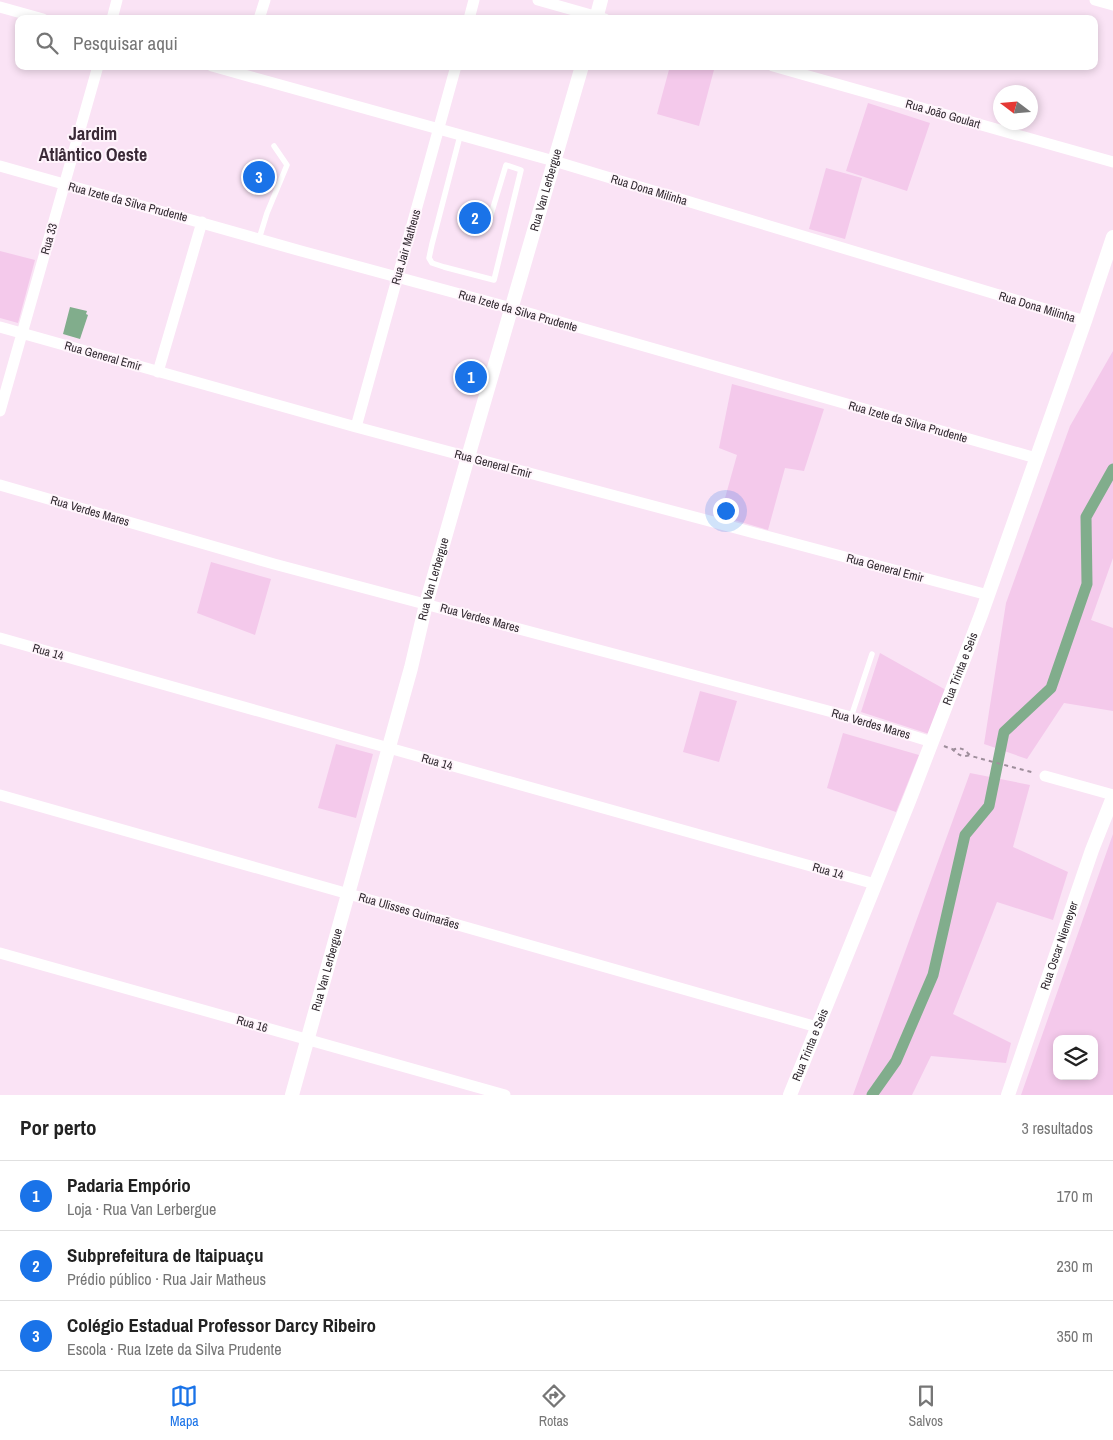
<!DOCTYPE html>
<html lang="pt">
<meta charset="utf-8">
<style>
body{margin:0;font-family:"Archivo Narrow",sans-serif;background:#f2f2f2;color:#222}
.controls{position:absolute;right:15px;bottom:15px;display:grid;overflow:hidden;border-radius:10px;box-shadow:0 2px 8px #0003}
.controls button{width:45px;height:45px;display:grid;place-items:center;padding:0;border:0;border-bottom:1px solid #e0e0e0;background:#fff;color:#222;font:25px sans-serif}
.compass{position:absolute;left:993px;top:85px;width:45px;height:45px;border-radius:50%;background:#fff;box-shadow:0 2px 8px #0003;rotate:286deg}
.you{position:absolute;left:725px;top:510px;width:18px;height:18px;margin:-12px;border:4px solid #fff;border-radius:50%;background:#1a73e8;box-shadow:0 0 0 8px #1a73e833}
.badge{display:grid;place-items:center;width:32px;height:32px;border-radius:50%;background:#1a73e8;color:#fff;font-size:16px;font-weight:700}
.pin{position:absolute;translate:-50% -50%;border:2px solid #fff;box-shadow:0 1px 5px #0006}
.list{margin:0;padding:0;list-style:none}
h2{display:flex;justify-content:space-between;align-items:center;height:65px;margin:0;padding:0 20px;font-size:21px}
h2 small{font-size:16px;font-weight:400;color:#767676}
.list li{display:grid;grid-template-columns:32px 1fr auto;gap:15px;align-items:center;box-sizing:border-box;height:70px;padding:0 20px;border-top:1px solid #e0e0e0}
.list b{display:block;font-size:19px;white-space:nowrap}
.list p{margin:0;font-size:16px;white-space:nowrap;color:#767676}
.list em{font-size:16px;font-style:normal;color:#767676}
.icon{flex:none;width:28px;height:28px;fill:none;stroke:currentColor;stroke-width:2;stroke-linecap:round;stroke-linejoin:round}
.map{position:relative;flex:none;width:1113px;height:1095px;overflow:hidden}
.search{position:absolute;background:#fff;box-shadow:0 2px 8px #0003;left:15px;right:15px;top:15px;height:55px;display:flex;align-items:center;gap:12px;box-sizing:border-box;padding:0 18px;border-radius:10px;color:#767676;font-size:19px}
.sheet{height:275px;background:#fff}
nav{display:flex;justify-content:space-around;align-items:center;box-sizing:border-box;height:70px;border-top:1px solid #e0e0e0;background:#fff;font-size:14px;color:#767676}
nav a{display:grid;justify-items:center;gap:2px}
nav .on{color:#1a73e8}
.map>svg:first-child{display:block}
.green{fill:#f4c9eb;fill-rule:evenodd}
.water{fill:#81ad8c}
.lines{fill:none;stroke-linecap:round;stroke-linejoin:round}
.canal{stroke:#81ad8c;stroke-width:11}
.path{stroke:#9e8e9b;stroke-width:2;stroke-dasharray:4 4;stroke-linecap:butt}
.service{stroke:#fff;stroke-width:5.5}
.minor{stroke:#fff;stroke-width:11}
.tertiary{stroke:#fff;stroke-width:14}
.labels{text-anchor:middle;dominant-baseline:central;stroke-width:4;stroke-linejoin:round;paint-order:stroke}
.street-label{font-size:12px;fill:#30282f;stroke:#fff5fc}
.district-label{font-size:18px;font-weight:bold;fill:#3a2a37;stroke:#fff5fc}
</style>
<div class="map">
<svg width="1113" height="1095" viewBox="0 0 1113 1095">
<rect width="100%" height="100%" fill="#fae3f5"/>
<path class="green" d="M 670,66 L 715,66 L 699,126 L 657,114 Z
M 868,103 L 930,123 L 907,191 L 846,171 Z
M 826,168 L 862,178 L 845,239 L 809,229 Z
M 0,251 L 35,260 L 18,323 L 0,318 Z
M 1113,351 L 1113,558 L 1091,620 L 1113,628 L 1113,711 L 1064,703 L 1027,759 L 984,744 L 1006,603 L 1070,426 Z
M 732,384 L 824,409 L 804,471 L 785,468 L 768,530 L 720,516 L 737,455 L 719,448 Z
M 211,562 L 271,579 L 255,635 L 197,613 Z
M 880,653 L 946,690 L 929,734 L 861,712 Z
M 700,691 L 737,701 L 719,762 L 683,752 Z
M 843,733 L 919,755 L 896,812 L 827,788 Z
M 336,744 L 373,754 L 356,818 L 318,808 Z
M 970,773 L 1030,785 L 1013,847 L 1068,872 L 1053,920 L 997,902 L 953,1014 L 1011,1043 L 1006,1063 L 931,1056 L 912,1095 L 853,1095 Z
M 1113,834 L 1113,1095 L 1021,1095 ZM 1057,1039 L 1094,1039 L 1094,1076 L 1057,1076 Z"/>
<path class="water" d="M 70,307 L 87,311 L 86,314 L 88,315 L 80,339 L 63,334 Z"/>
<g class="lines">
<path class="canal" d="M 872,1095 L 896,1061 L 933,975 L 965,835 L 989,806 L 1004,732 L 1051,688 L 1087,584 L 1086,517 L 1113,469"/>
<path class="path" d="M 944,746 C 946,747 949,748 952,749 C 958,754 961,758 970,755
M 952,750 C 962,746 964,750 970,755 C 973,757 976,757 978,758 L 1035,773"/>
<path class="service" d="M 460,136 L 432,244 L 429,258 L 432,263 L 444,267 L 494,280 L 521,170 L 506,165 L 489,221
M 259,239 L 267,213 L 287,165 L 274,146
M 851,717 L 872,654"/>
<path class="minor" d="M 538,0 L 605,19
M 1095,0 L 1113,5
M 0,7 L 43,19
M 112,19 L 117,0
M 259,19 L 265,0
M 469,19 L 474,0
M 212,66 L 554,161 L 1085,321
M 773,66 L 1113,162
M 0,166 L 301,251 L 511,308 L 1036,458
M 0,327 L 356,427 L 988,595
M 158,372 L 202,222
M 0,411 L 98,66
M 356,427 L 456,66
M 0,485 L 274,564 L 851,717 L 932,742
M 0,638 L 371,743 L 875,884
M 1045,776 L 1113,795
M 0,795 L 817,1027
M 0,953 L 505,1095"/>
<g class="tertiary">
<path d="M 596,19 L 601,0"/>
<path id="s1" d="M 292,1095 L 411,668 L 426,604 L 468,457 L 582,66"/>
<path id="s2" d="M 790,1095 L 909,801 L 981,615 L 1085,321 L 1113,237"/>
<path id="s3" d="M 1008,1095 L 1092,850 L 1113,797"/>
</g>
</g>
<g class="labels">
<g class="street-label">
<text transform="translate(943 114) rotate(16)">Rua João Goulart</text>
<text stroke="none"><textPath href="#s1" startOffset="940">Rua Van Lerbergue</textPath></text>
<text transform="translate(649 190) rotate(17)">Rua Dona Milinha</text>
<text transform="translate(128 202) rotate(15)">Rua Izete da Silva Prudente</text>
<text transform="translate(49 239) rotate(-74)">Rua 33</text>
<text transform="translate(406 247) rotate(-74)">Rua Jair Matheus</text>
<text transform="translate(1037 307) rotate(17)">Rua Dona Milinha</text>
<text transform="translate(518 311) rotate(16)">Rua Izete da Silva Prudente</text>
<text transform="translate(103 356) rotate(16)">Rua General Emir</text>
<text transform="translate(908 422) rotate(16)">Rua Izete da Silva Prudente</text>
<text transform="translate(493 464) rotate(15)">Rua General Emir</text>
<text transform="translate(90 511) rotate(16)">Rua Verdes Mares</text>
<text transform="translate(885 568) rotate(15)">Rua General Emir</text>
<text stroke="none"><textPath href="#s1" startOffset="535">Rua Van Lerbergue</textPath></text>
<text transform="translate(480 618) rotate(15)">Rua Verdes Mares</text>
<text transform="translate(48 652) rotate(16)">Rua 14</text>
<text stroke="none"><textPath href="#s2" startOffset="459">Rua Trinta e Seis</textPath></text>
<text transform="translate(871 724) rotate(16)">Rua Verdes Mares</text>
<text transform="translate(437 762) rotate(16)">Rua 14</text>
<text transform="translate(828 871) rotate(16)">Rua 14</text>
<text transform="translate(409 911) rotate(16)">Rua Ulisses Guimarães</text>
<text stroke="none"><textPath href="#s3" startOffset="158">Rua Oscar Niemeyer</textPath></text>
<text stroke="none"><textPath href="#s1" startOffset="130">Rua Van Lerbergue</textPath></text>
<text transform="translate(252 1024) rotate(16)">Rua 16</text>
<text stroke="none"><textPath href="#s2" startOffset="54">Rua Trinta e Seis</textPath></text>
</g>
<g class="district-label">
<text x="93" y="133">Jardim<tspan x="93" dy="21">Atlântico Oeste</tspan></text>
</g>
</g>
</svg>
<div class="controls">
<button><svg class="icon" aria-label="layers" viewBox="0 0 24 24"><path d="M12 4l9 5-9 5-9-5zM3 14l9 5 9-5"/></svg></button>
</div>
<svg class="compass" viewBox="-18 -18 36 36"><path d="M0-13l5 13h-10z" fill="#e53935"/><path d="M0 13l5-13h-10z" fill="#767676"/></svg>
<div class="you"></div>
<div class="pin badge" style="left:471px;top:377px">1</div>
<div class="pin badge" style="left:475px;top:218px">2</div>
<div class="pin badge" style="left:259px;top:177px">3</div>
<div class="search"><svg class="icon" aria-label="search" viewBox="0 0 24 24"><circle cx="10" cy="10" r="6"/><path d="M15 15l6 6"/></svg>Pesquisar aqui</div>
</div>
<section class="sheet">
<h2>Por perto<small>3 resultados</small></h2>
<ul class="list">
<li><span class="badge">1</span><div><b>Padaria Empório</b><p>Loja · Rua Van Lerbergue</p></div><em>170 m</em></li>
<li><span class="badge">2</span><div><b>Subprefeitura de Itaipuaçu</b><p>Prédio público · Rua Jair Matheus</p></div><em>230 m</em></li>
<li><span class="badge">3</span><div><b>Colégio Estadual Professor Darcy Ribeiro</b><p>Escola · Rua Izete da Silva Prudente</p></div><em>350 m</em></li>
</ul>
</section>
<nav>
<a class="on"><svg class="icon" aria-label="map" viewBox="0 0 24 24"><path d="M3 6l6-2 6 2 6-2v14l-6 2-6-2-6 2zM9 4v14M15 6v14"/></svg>Mapa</a>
<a><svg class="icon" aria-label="directions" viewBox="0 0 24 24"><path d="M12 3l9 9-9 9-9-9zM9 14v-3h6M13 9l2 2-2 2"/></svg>Rotas</a>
<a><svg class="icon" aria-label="saved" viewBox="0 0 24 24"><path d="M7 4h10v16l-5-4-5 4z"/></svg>Salvos</a>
</nav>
